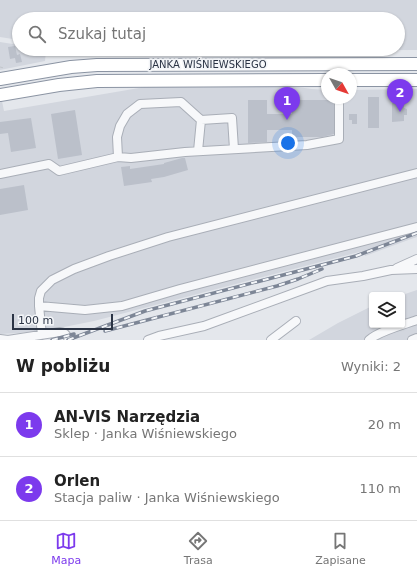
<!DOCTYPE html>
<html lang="pl">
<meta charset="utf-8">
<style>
body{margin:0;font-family:"DejaVu Sans",sans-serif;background:#f6f6f6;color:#222}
.controls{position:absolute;right:12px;bottom:12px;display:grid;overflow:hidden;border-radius:4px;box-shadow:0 1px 3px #0004}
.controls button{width:36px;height:36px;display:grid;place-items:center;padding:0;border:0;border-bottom:1px solid #e0e0e0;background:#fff;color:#222;font:20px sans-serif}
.compass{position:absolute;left:321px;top:68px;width:36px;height:36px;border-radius:50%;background:#fff;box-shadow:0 1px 3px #0004;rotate:130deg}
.scale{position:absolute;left:12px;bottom:10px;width:101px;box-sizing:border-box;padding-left:4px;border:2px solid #2b3445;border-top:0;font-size:11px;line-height:14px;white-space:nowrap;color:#2b3445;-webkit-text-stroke:3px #f4f6f9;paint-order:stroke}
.you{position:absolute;left:288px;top:143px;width:14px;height:14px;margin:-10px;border:3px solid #fff;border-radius:50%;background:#1a73e8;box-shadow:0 0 0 6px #1a73e833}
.badge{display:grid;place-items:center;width:26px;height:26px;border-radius:50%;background:#7c3aed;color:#fff;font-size:13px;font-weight:700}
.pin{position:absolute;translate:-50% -33px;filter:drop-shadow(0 1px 2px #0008)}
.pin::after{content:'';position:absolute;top:21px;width:14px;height:12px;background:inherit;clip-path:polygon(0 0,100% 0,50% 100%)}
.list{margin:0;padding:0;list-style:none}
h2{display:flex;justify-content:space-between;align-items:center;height:52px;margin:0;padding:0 16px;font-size:17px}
h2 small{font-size:13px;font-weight:400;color:#767676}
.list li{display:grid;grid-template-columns:26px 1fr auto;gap:12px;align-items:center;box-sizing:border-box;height:64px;padding:0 16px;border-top:1px solid #e0e0e0}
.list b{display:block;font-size:15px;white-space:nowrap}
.list p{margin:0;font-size:13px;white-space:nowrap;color:#767676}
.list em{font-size:13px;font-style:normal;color:#767676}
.icon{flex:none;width:22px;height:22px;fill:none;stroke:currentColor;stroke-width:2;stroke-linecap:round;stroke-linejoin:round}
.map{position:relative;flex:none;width:417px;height:340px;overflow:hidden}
.search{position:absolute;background:#fff;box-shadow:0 1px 3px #0004;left:12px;right:12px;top:12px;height:44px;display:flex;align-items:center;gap:10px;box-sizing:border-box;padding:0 14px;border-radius:22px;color:#767676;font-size:15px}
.sheet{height:180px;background:#fff}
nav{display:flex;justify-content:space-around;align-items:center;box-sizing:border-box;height:56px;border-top:1px solid #e0e0e0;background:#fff;font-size:11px;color:#767676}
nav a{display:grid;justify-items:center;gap:2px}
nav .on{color:#7c3aed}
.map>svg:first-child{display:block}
.built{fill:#d2d6de}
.building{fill:#bbc0ca}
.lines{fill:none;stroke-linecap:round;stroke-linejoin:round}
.minor-casing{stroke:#a9aeb7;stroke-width:10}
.highway-casing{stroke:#8b94a3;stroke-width:14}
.path{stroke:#c2c5cb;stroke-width:1;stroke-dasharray:3 3;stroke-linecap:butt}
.minor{stroke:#f7f8fa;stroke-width:8}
.highway{stroke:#fff;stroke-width:12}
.rail-casing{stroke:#7d8696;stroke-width:3.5}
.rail{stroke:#f4f6f9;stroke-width:2;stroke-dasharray:6;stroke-linecap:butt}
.labels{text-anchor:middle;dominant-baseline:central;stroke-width:3.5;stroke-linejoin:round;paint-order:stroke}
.street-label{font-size:10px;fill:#2b3445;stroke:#f4f6f9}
</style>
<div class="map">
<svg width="417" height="340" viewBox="0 0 417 340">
<rect width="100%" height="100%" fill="#e4e7ec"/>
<path class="built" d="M 0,0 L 417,0 L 417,50 L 99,51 L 86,49 L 398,49 L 398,19 L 19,19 L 19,40 L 0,37 Z
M 0,42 L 19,45 L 19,49 L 37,49 L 46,51 L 45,61 L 0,70 Z
M 290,86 L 312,89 L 327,90 L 327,98 L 351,98 L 351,90 L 417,89 L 417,237 L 411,239 L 365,256 L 363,251 L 94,321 L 59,328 L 19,333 L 0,334 L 0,101 L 2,101 L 4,111 L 145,87 Z
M 417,290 L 417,340 L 309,340 L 338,323 L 372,306 L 372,325 L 402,325 L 402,295 Z"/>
<path class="building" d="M 15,46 L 17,55 L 20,54 L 22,62 L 16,63 L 15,58 L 10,59 L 8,47 Z
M 368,97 L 379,97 L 379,128 L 368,128 Z
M 248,100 L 267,100 L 267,114 L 292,114 L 292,100 L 334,100 L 334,134 L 322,137 L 292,137 L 292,130 L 267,130 L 267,142 L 248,143 Z
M 392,103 L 404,103 L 404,108 L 407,109 L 407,115 L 404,115 L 404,121 L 392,122 Z
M 75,110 L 82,155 L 58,159 L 51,114 Z
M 349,114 L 357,114 L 357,124 L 352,124 L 352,120 L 349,120 Z
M 31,118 L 36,148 L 11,152 L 8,133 L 0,134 L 0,122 Z
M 182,158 L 185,158 L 188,170 L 164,177 L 151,179 L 152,182 L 124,186 L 121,167 L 130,166 L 130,169 L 164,164 L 164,163 Z
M 24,185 L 28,210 L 0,215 L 0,189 Z"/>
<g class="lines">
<defs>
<path id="minor" d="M 198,151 L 201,120
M 118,157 L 117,137 L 120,126 L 127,114 L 140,104 L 181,102 L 201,120 L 232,118 L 234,149
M 0,174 L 49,164 L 59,171 L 118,157 L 131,158 L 185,152 L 307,145 L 339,139 L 339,98
M 397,268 L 417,259
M 39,306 L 39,298 L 41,291 L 52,280 L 74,269 L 109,256 L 168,237 L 417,173
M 42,335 L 39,306 L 85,310 L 122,306 L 180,289 L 417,227
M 0,339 L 8,340 L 60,332 C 65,332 67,335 69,340
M 148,340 L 159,336 L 204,326 L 327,281 L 363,276 L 391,270 L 417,269
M 271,340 L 296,321
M 369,340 C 379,331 403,325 417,320
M 412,340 L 417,338"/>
<path id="highway" d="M 0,79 L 71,67 L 97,65 L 417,64
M 351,80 L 417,80
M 0,95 L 59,85 L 97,81 L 327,80"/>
</defs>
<use href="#minor" class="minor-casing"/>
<use href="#highway" class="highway-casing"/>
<path class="path" d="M 0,67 L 4,68"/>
<use href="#minor" class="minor"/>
<use href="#highway" class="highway"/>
<defs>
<path id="rail" d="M 105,331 L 277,286 L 298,279 L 322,269
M 52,340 L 74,334
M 68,340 L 145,311 L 356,256 L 417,233"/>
</defs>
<use href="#rail" class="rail-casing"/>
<use href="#rail" class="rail"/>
</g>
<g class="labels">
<g class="street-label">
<text x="208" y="64">JANKA WIŚNIEWSKIEGO</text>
</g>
</g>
</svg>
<div class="controls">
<button><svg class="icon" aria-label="layers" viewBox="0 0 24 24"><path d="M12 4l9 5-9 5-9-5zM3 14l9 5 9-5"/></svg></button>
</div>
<svg class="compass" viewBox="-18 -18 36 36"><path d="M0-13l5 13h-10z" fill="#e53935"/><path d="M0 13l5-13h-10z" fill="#767676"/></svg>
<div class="scale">100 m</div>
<div class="you"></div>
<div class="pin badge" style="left:287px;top:120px">1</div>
<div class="pin badge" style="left:400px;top:112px">2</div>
<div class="search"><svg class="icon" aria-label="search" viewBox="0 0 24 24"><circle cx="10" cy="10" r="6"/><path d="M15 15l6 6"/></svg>Szukaj tutaj</div>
</div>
<section class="sheet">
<h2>W pobliżu<small>Wyniki: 2</small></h2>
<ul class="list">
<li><span class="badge">1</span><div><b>AN-VIS Narzędzia</b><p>Sklep · Janka Wiśniewskiego</p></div><em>20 m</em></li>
<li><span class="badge">2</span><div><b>Orlen</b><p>Stacja paliw · Janka Wiśniewskiego</p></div><em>110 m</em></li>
</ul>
</section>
<nav>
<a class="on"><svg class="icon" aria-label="map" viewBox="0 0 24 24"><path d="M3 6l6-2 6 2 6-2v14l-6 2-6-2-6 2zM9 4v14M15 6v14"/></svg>Mapa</a>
<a><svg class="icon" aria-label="directions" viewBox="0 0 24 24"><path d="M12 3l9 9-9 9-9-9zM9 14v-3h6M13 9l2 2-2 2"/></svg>Trasa</a>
<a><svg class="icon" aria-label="saved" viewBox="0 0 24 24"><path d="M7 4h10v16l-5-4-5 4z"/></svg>Zapisane</a>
</nav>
